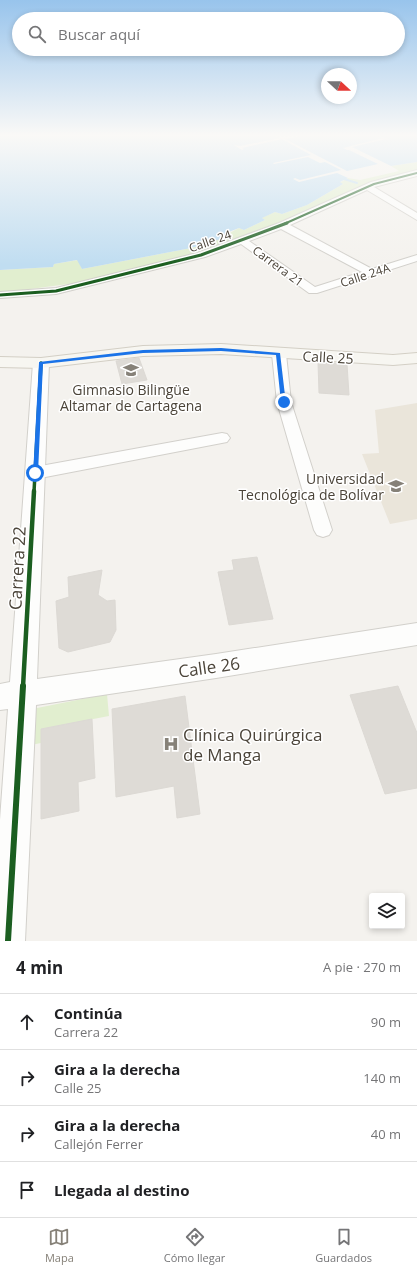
<!DOCTYPE html>
<html lang="es">
<meta charset="utf-8">
<style>
body{margin:0;font-family:"Open Sans",sans-serif;background:#f6f6f6;color:#202124}
.controls{position:absolute;right:12px;bottom:12px;display:grid;overflow:hidden;border-radius:4px;box-shadow:0 2px 6px #0003}
.controls button{width:36px;height:36px;display:grid;place-items:center;padding:0;border:0;border-bottom:1px solid #e0e0e0;background:#fff;color:#202124;font:20px sans-serif}
.compass{position:absolute;left:321px;top:68px;width:36px;height:36px;border-radius:50%;background:#fff;box-shadow:0 2px 6px #0003;rotate:111deg}
.stop{position:absolute;width:12px;height:12px;margin:-9px;border:3px solid #1a73e8;border-radius:50%;background:#fff}
.stop.end{background:#1a73e8;border-color:#fff;box-shadow:0 1px 4px #0008}
.list{margin:0;padding:0;list-style:none}
h2{display:flex;justify-content:space-between;align-items:center;height:52px;margin:0;padding:0 16px;font-size:17px}
h2 small{font-size:13px;font-weight:400;color:#757577}
.list li{display:grid;grid-template-columns:26px 1fr auto;gap:12px;align-items:center;box-sizing:border-box;height:56px;padding:0 16px;border-top:1px solid #e0e0e0}
.list b{display:block;font-size:15px;white-space:nowrap}
.list p{margin:0;font-size:13px;white-space:nowrap;color:#757577}
.list em{font-size:13px;font-style:normal;color:#757577}
.icon{flex:none;width:22px;height:22px;fill:none;stroke:currentColor;stroke-width:2;stroke-linecap:round;stroke-linejoin:round}
.map{position:relative;flex:none;width:417px;height:941px;overflow:hidden}
.search{position:absolute;background:#fff;box-shadow:0 2px 6px #0003;left:12px;right:12px;top:12px;height:44px;display:flex;align-items:center;gap:10px;box-sizing:border-box;padding:0 14px;border-radius:22px;color:#757577;font-size:15px}
.sheet{height:276px;background:#fff}
nav{display:flex;justify-content:space-around;align-items:center;box-sizing:border-box;height:56px;border-top:1px solid #e0e0e0;background:#fff;font-size:11px;color:#757577}
nav a{display:grid;justify-items:center;gap:2px}
nav .on{color:#868178}
.map>svg:first-child{display:block}
.education{fill:#eae5da}
.green{fill:#e1eecf}
.water{fill:#c0ddf1}
.lines{fill:none;stroke-linecap:round;stroke-linejoin:round}
.stream{stroke:#c0ddf1;stroke-width:2}
.building{fill:#dedbd6;stroke:#dcd9d4}
.minor-casing{stroke:#d2d0cb;stroke-width:2}
.tertiary-casing{stroke:#d2d0cb;stroke-width:2}
.secondary-casing{stroke:#d3cfc5;stroke-width:2}
.minor{fill:#fdfdfc;fill-rule:evenodd}
.tertiary{fill:#fdfdfc;fill-rule:evenodd}
.secondary{fill:#f7f6f1;fill-rule:evenodd}
.cycleway-far4-casing{stroke:#fff;stroke-width:3.5}
.cycleway-far3-casing{stroke:#fff;stroke-width:4.5}
.cycleway-far2-casing{stroke:#fff;stroke-width:6}
.cycleway-far1-casing{stroke:#fff;stroke-width:7}
.cycleway-casing{stroke:#fff;stroke-width:8}
.cycleway-far4{stroke:#1b5e20;stroke-width:2}
.cycleway-far3{stroke:#1b5e20;stroke-width:3}
.cycleway-far2{stroke:#1b5e20;stroke-width:3.5}
.cycleway-far1{stroke:#1b5e20;stroke-width:4.5}
.cycleway{stroke:#1b5e20;stroke-width:6}
.route{fill:#1a73e8}
.labels{text-anchor:middle;dominant-baseline:central;stroke-width:3;stroke-linejoin:round;paint-order:stroke}
.far-street-label{font-size:12px;fill:#4b4439;stroke:#fff}
.street-label{font-size:14px;fill:#4b4439;stroke:#fff}
.poi-label{font-size:14px;fill:#4b4439;stroke:#fff}
.near-street-label{font-size:17px;fill:#4b4439;stroke:#fff}
.near-poi-label{font-size:17px;fill:#4b4439;stroke:#fff;text-anchor:start}
</style>
<div class="map">
<svg width="417" height="941" viewBox="0 0 417 941">
<rect width="100%" height="100%" fill="#f4f2ee"/>
<path class="education" d="M 417,403 L 417,519 L 390,524 L 362,454 L 379,453 L 375,410 Z"/>
<path class="green" d="M 417,162 L 417,170 L 369,183 L 245,237 L 174,262 L 91,281 L 0,293 L 0,270 L 53,267 L 54,264 L 78,260 L 82,269 L 191,248 L 210,243 L 239,228 L 244,230 L 265,220 L 261,218 L 275,212 L 282,214 L 307,205 L 343,184 L 339,183 L 348,178 L 360,180 L 399,171 L 391,166 Z
M 107,694 L 109,716 L 41,729 L 41,743 L 26,746 L 27,710 Z"/>
<path class="water" d="M 0,134 L 271,134 L 280,138 L 240,146 L 234,145 L 242,150 L 244,149 L 242,148 L 282,139 L 311,155 L 273,163 L 274,164 L 308,157 L 320,163 L 325,162 L 341,170 L 300,180 L 295,178 L 293,179 L 299,182 L 337,173 L 348,178 L 340,182 L 343,184 L 307,205 L 282,214 L 275,212 L 262,218 L 265,220 L 244,230 L 239,228 L 226,233 L 229,235 L 221,239 L 191,248 L 82,269 L 77,260 L 54,264 L 53,267 L 0,270 Z
M 311,134 L 417,134 L 417,162 L 391,166 L 352,147 L 386,139 L 391,141 L 381,136 L 380,137 L 383,138 L 343,148 L 347,150 L 349,150 L 378,164 L 347,171 L 285,139 Z"/>
<g class="lines">
<path class="stream" d="M 344,179 L 357,183"/>
</g>
<path class="building" d="M 139,358 L 147,380 L 122,384 L 116,361 Z
M 318,362 L 347,364 L 349,395 L 319,393 Z
M 257,557 L 273,619 L 229,625 L 218,572 L 234,570 L 232,560 Z
M 102,570 L 98,595 L 107,601 L 115,600 L 116,630 L 110,642 L 68,652 L 59,648 L 56,601 L 69,597 L 68,577 Z
M 398,686 L 417,733 L 417,788 L 385,794 L 350,695 Z
M 185,696 L 200,814 L 177,818 L 174,786 L 116,797 L 112,709 Z
M 92,719 L 95,778 L 78,782 L 79,811 L 41,819 L 41,729 Z"/>
<g class="lines">
<defs>
<path id="minor" d="M 417,170 L 417,176 L 374,187 L 417,213 L 417,220 L 367,190 L 290,225 L 372,269 L 417,255 L 417,261 L 317,293 L 309,293 L 241,244 L 205,257 L 56,294 L 0,298 L 0,292 L 56,288 L 197,253 L 279,223 L 371,182 ZM 281,229 L 362,272 L 315,287 L 249,241 Z
M 279,350 L 284,351 L 286,354 L 291,402 L 332,530 L 329,535 L 323,537 L 317,535 L 314,530 L 277,402 L 272,354 L 274,351 Z
M 222,433 L 227,434 L 230,438 L 227,442 L 35,479 L 29,477 L 27,473 L 29,469 L 35,467 Z"/>
<path id="tertiary" d="M 41,358 L 47,359 L 49,363 L 37,679 L 216,654 L 417,623 L 417,645 L 216,678 L 36,705 L 25,941 L 0,941 L 0,820 L 8,709 L 0,710 L 0,684 L 10,682 L 33,363 L 35,359 Z"/>
<path id="secondary" d="M 221,344 L 393,355 L 417,353 L 417,363 L 393,365 L 221,354 L 143,356 L 41,368 L 0,367 L 0,357 L 41,358 L 143,346 Z"/>
</defs>
<use href="#minor" class="minor-casing"/>
<use href="#tertiary" class="tertiary-casing"/>
<use href="#secondary" class="secondary-casing"/>
<use href="#minor" class="minor"/>
<use href="#tertiary" class="tertiary"/>
<use href="#secondary" class="secondary"/>
<defs>
<path id="cycleway-far4" d="M 284,224 L 374,184 L 417,173"/>
<path id="cycleway-far3" d="M 0,295 L 56,291 L 201,255 L 287,223"/>
<path id="cycleway-far2" d="M 34,492 L 41,363"/>
<path id="cycleway-far1" d="M 23,687 L 34,491"/>
<path id="cycleway" d="M 8,941 L 23,686"/>
</defs>
<use href="#cycleway-far4" class="cycleway-far4-casing"/>
<use href="#cycleway-far3" class="cycleway-far3-casing"/>
<use href="#cycleway-far2" class="cycleway-far2-casing"/>
<use href="#cycleway-far1" class="cycleway-far1-casing"/>
<use href="#cycleway" class="cycleway-casing"/>
<use href="#cycleway-far4" class="cycleway-far4"/>
<use href="#cycleway-far3" class="cycleway-far3"/>
<use href="#cycleway-far2" class="cycleway-far2"/>
<use href="#cycleway-far1" class="cycleway-far1"/>
<use href="#cycleway" class="cycleway"/>
</g>
<linearGradient id="sky" x2="0" y2="1"><stop stop-color="#98c4ec"/><stop offset="0.51" stop-color="#faf9f7"/><stop offset="1" stop-color="#faf9f7" stop-opacity="0"/></linearGradient>
<rect width="417" height="265" fill="url(#sky)"/>
<path class="route" d="M 221,348 L 280,353 L 286,404 L 281,402 L 276,355 L 221,351 L 143,353 L 43,364 L 38,473 L 37,475 L 33,475 L 39,362 L 143,350 Z"/>
<defs>
<symbol id="school-bare" viewBox="-9 -9 18 18"><path d="M0-5L7-2L0 1L-7-2ZM-4 1L0 2.5L4 1V4Q0 6-4 4Z" fill="#868178" stroke="#fff" stroke-width="2.5" paint-order="stroke"/></symbol>
<symbol id="university-bare" viewBox="-9 -9 18 18"><path d="M0-5L7-2L0 1L-7-2ZM-4 1L0 2.5L4 1V4Q0 6-4 4Z" fill="#868178" stroke="#fff" stroke-width="2.5" paint-order="stroke"/></symbol>
<symbol id="hospital-bare" viewBox="-9 -9 18 18"><path d="M-5-5h3v3.5h4V-5h3V5h-3V1.5h-4V5h-3Z" fill="#868178" stroke="#fff" stroke-width="2.5" paint-order="stroke"/></symbol>
</defs>
<g fill-rule="evenodd">
<use href="#school-bare" x="120" y="359" width="22" height="22"/>
<use href="#university-bare" x="385" y="475" width="22" height="22"/>
<use href="#hospital-bare" x="160" y="733" width="22" height="22"/>
</g>
<g class="labels">
<g class="far-street-label">
<text transform="translate(210 241) rotate(-19)">Calle 24</text>
<text transform="translate(278 266) rotate(36)">Carrera 21</text>
<text transform="translate(365 275) rotate(-18)">Calle 24A</text>
</g>
<g class="street-label">
<text transform="translate(328 357) rotate(3)">Calle 25</text>
</g>
<g class="poi-label">
<text x="131" y="389">Gimnasio Bilingüe<tspan x="131" dy="16">Altamar de Cartagena</tspan></text>
<text x="384" y="478" text-anchor="end">Universidad<tspan x="384" dy="16">Tecnológica de Bolívar</tspan></text>
</g>
<g class="near-street-label">
<text transform="translate(17 568) rotate(-87)">Carrera 22</text>
<text transform="translate(209 667) rotate(-8)">Calle 26</text>
</g>
<g class="near-poi-label">
<text x="183" y="734">Clínica Quirúrgica<tspan x="183" dy="20">de Manga</tspan></text>
</g>
</g>
</svg>
<div class="controls">
<button><svg class="icon" aria-label="layers" viewBox="0 0 24 24"><path d="M12 4l9 5-9 5-9-5zM3 14l9 5 9-5"/></svg></button>
</div>
<svg class="compass" viewBox="-18 -18 36 36"><path d="M0-13l5 13h-10z" fill="#e53935"/><path d="M0 13l5-13h-10z" fill="#757577"/></svg>
<div class="stop" style="left:35px;top:473px"></div>
<div class="stop end" style="left:284px;top:402px"></div>
<div class="search"><svg class="icon" aria-label="search" viewBox="0 0 24 24"><circle cx="10" cy="10" r="6"/><path d="M15 15l6 6"/></svg>Buscar aquí</div>
</div>
<section class="sheet">
<h2>4 min<small>A pie · 270 m</small></h2>
<ul class="list">
<li><svg class="icon" aria-label="ahead" viewBox="0 0 24 24"><path d="M12 20V5M6 11l6-6 6 6"/></svg><div><b>Continúa</b><p>Carrera 22</p></div><em>90 m</em></li>
<li><svg class="icon" aria-label="right" viewBox="0 0 24 24"><path d="M7 20v-9h11M14 6l5 5-5 5"/></svg><div><b>Gira a la derecha</b><p>Calle 25</p></div><em>140 m</em></li>
<li><svg class="icon" aria-label="right" viewBox="0 0 24 24"><path d="M7 20v-9h11M14 6l5 5-5 5"/></svg><div><b>Gira a la derecha</b><p>Callejón Ferrer</p></div><em>40 m</em></li>
<li><svg class="icon" aria-label="arrive" viewBox="0 0 24 24"><path d="M6 21V4h12l-3 4 3 4H6"/></svg><div><b>Llegada al destino</b></div></li>
</ul>
</section>
<nav>
<a class="on"><svg class="icon" aria-label="map" viewBox="0 0 24 24"><path d="M3 6l6-2 6 2 6-2v14l-6 2-6-2-6 2zM9 4v14M15 6v14"/></svg>Mapa</a>
<a><svg class="icon" aria-label="directions" viewBox="0 0 24 24"><path d="M12 3l9 9-9 9-9-9zM9 14v-3h6M13 9l2 2-2 2"/></svg>Cómo llegar</a>
<a><svg class="icon" aria-label="saved" viewBox="0 0 24 24"><path d="M7 4h10v16l-5-4-5 4z"/></svg>Guardados</a>
</nav>
